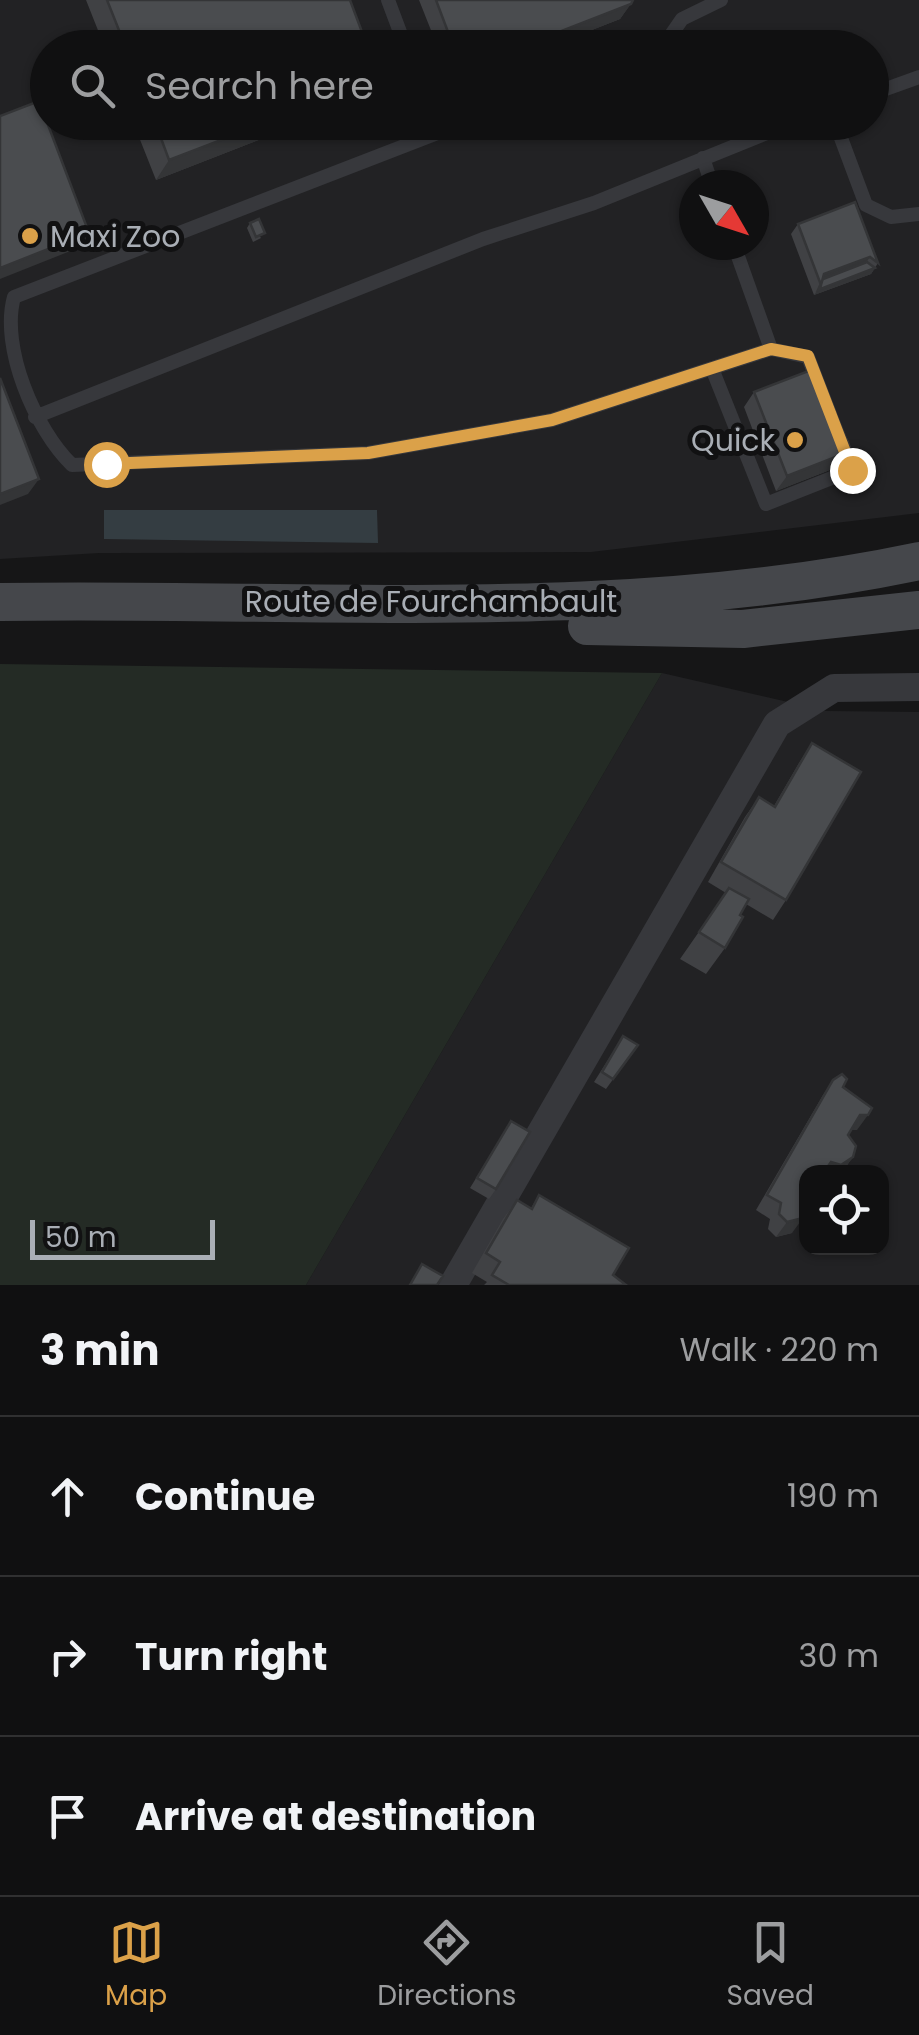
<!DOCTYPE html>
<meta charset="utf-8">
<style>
body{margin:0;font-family:Poppins,sans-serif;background:#19191a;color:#f1f3f6}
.controls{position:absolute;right:30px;bottom:30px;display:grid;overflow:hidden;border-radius:20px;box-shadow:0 2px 8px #0004}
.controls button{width:90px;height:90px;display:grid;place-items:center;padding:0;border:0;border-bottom:2px solid #303031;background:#101011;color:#f1f3f6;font:50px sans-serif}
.compass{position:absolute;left:679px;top:170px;width:90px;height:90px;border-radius:50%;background:#101011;box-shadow:0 2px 8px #0004;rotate:129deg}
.scale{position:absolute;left:30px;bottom:25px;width:185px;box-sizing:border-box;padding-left:10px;border:5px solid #a9aeb5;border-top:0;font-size:28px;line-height:35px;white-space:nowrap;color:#a9aeb5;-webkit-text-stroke:8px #111112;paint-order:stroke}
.stop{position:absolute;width:30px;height:30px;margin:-22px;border:8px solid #dba149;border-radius:50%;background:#fff}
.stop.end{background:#dba149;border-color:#fff;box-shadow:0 2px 10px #0008}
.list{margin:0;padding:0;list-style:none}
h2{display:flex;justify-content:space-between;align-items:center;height:130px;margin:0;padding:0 40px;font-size:42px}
h2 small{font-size:32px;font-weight:400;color:#9c9d9f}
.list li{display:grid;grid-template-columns:65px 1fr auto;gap:30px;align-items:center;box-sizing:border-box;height:160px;padding:0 40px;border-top:2px solid #303031}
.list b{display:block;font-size:38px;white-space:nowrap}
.list em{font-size:32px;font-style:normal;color:#9c9d9f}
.icon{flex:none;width:55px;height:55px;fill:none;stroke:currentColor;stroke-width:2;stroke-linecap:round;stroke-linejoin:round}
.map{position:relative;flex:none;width:919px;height:1285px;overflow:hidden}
.search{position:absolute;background:#101011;box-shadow:0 2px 8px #0004;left:30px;right:30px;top:30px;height:110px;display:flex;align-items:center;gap:25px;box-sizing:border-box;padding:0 35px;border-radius:55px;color:#9c9d9f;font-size:38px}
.sheet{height:610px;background:#101011}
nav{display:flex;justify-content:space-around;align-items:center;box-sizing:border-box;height:140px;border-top:2px solid #303031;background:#101011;font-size:28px;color:#9c9d9f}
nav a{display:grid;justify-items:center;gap:5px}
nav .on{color:#dba149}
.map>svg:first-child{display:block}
.built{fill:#222224;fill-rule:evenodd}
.green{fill:#242b25}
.water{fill:#343d42}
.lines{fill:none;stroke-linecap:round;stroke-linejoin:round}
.service{stroke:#37383c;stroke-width:14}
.minor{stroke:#37383c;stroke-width:28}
.secondary{stroke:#45474b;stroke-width:38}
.wall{fill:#404144}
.shaded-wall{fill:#343537}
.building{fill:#4a4c4f;stroke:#343537;stroke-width:2.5}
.route{stroke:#dba149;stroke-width:12}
.poi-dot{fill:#dba149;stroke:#111112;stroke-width:4}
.labels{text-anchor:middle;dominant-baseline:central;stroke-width:10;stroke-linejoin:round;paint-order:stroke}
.poi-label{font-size:30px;fill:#a9aeb5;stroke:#111112;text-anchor:start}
.street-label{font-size:30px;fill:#a9aeb5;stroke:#111112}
</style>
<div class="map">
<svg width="919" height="1285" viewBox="0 0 919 1285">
<rect width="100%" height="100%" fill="#161617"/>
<path class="built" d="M 0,0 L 919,0 L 919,513 L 591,552 L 99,553 L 0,559 ZM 48,48 L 872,48 L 872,122 L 48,122 ZM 694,185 L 754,185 L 754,245 L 694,245 Z
M 662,673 L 827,711 L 919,712 L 919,1285 L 306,1285 ZM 806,1172 L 882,1172 L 882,1248 L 806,1248 Z"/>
<path class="green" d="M 0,664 L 662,673 L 306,1285 L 0,1285 Z"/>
<path class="water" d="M 104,510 L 377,510 L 378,543 L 104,539 Z"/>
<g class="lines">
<path class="service" d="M 388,0 L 406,48
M 662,48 L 682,19 L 721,0
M 872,94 L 919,77
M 466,122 L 14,297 C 0,347 35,429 72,465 L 368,453 L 552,420 L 771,349 L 734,245
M 835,122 L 866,205 L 891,217 L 919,214
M 703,158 L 712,185
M 771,349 L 808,357 L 830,414
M 713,371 L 766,504 L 852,470 L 842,443
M 35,417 L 483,239 L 594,203 L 794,122"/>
<path class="minor" d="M 453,1285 L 777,724 L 834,688 L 919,687"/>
<path class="secondary" d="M 0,602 C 308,597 615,625 919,561
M 587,626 L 743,629 L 919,610"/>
</g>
<path class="wall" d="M 86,0 L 350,0 L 368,48 L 105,48 Z
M 419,0 L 633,0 L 620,19 L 546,48 L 438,48 Z
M 133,122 L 305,122 L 156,180 Z
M 310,122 L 352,122 L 315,137 Z
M 855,202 L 878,263 L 871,274 L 814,295 L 791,234 L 798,224 Z
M 250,223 L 261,238 L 253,242 L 247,228 Z
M 754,392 L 840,466 L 776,491 L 744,407 Z
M 812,743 L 786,900 L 773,920 L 746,904 L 725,948 L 706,974 L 680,959 L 726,893 L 708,882 L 745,817 L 759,797 L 774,806 L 799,763 Z
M 623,1036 L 638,1045 L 606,1089 L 594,1082 Z
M 833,1080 L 843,1087 L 857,1130 L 851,1130 L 848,1135 L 853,1157 L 842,1172 L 806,1172 L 792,1233 L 776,1237 L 768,1229 L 770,1219 L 756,1210 L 823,1095 Z
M 511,1121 L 496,1189 L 489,1199 L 470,1188 Z
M 539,1195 L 613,1275 L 626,1285 L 484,1285 L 487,1282 L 472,1273 L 503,1219 L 517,1200 L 531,1208 Z"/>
<path class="shaded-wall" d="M 631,4 L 620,19 L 546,48 L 518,48 Z
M 268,122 L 305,122 L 156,180 L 169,160 Z
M 325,122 L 352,122 L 315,137 Z
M 89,233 L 78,248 L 0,279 L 0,268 Z
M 870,257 L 863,267 L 820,282 L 824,274 Z
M 875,268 L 871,274 L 814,295 L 818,290 Z
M 851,451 L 840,466 L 776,491 L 787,476 Z
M 39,479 L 28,494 L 0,505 L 0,494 Z
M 860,1115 L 868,1115 L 857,1130 L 849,1130 Z
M 853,1157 L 842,1172 L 823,1172 L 831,1162 Z
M 803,1218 L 792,1233 L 776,1237 L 787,1222 Z"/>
<path class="building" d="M 107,0 L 350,0 L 368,48 L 126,48 Z
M 436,0 L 633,0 L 631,4 L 518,48 L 454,48 Z
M 39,101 L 89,233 L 0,268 L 0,116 Z
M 155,122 L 268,122 L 169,160 Z
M 855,202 L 878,263 L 870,257 L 824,274 L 821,285 L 798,224 Z
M 259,219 L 265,233 L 256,237 L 250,223 Z
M 867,262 L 875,268 L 818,290 L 823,279 Z
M 811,370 L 822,397 L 828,394 L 851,451 L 787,476 L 754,392 Z
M 0,378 L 39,479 L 0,494 Z
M 812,743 L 861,772 L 786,900 L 721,862 L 759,797 L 775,807 Z
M 729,888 L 749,899 L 740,915 L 743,917 L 725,948 L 699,932 Z
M 623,1036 L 638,1045 L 613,1079 L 602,1072 Z
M 842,1074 L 847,1079 L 843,1087 L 872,1108 L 868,1115 L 860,1115 L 848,1135 L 856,1146 L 853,1157 L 841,1165 L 831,1162 L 824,1172 L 806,1172 L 806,1202 L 805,1204 L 806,1205 L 806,1211 L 803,1218 L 787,1222 L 779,1214 L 781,1203 L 767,1195 L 833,1080 Z
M 511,1121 L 530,1132 L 496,1189 L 477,1178 Z
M 539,1195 L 629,1248 L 613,1275 L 626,1285 L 509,1285 L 492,1275 L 500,1262 L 486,1253 L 517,1200 L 532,1209 Z
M 422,1264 L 443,1276 L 437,1285 L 410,1285 Z"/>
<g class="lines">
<path class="route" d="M 106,464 L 368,453 L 552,420 L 771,349 L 808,356 L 852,470"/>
</g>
<g class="poi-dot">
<circle cx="30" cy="236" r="10"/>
<circle cx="795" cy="440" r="10"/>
</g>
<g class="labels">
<g class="poi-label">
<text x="50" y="236">Maxi Zoo</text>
<text x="775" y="440" text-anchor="end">Quick</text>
</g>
<g class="street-label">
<text x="431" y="601">Route de Fourchambault</text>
</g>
</g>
</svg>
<div class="controls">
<button><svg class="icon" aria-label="locate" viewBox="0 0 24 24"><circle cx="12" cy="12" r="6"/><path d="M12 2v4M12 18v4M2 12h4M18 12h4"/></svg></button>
</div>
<svg class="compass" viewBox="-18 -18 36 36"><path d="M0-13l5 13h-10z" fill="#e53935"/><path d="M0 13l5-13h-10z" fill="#9c9d9f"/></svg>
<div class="scale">50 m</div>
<div class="stop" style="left:106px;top:464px"></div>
<div class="stop end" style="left:852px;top:470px"></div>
<div class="search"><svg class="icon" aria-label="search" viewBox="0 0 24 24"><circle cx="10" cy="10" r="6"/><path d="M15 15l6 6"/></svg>Search here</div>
</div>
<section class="sheet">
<h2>3 min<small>Walk · 220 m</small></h2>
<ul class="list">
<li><svg class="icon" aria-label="ahead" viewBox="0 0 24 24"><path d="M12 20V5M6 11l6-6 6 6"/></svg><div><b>Continue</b></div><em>190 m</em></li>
<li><svg class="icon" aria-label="right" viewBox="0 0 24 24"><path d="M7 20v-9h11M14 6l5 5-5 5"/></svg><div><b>Turn right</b></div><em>30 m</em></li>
<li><svg class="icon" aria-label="arrive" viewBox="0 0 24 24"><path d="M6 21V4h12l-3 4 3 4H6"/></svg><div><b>Arrive at destination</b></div></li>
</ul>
</section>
<nav>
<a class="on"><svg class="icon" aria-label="map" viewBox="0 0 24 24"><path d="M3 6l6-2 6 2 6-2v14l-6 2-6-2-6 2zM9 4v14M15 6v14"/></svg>Map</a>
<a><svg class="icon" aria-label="directions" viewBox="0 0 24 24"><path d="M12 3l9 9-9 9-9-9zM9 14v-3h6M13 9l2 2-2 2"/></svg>Directions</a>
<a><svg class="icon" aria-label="saved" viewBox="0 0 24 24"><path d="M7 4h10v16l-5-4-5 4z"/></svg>Saved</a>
</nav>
